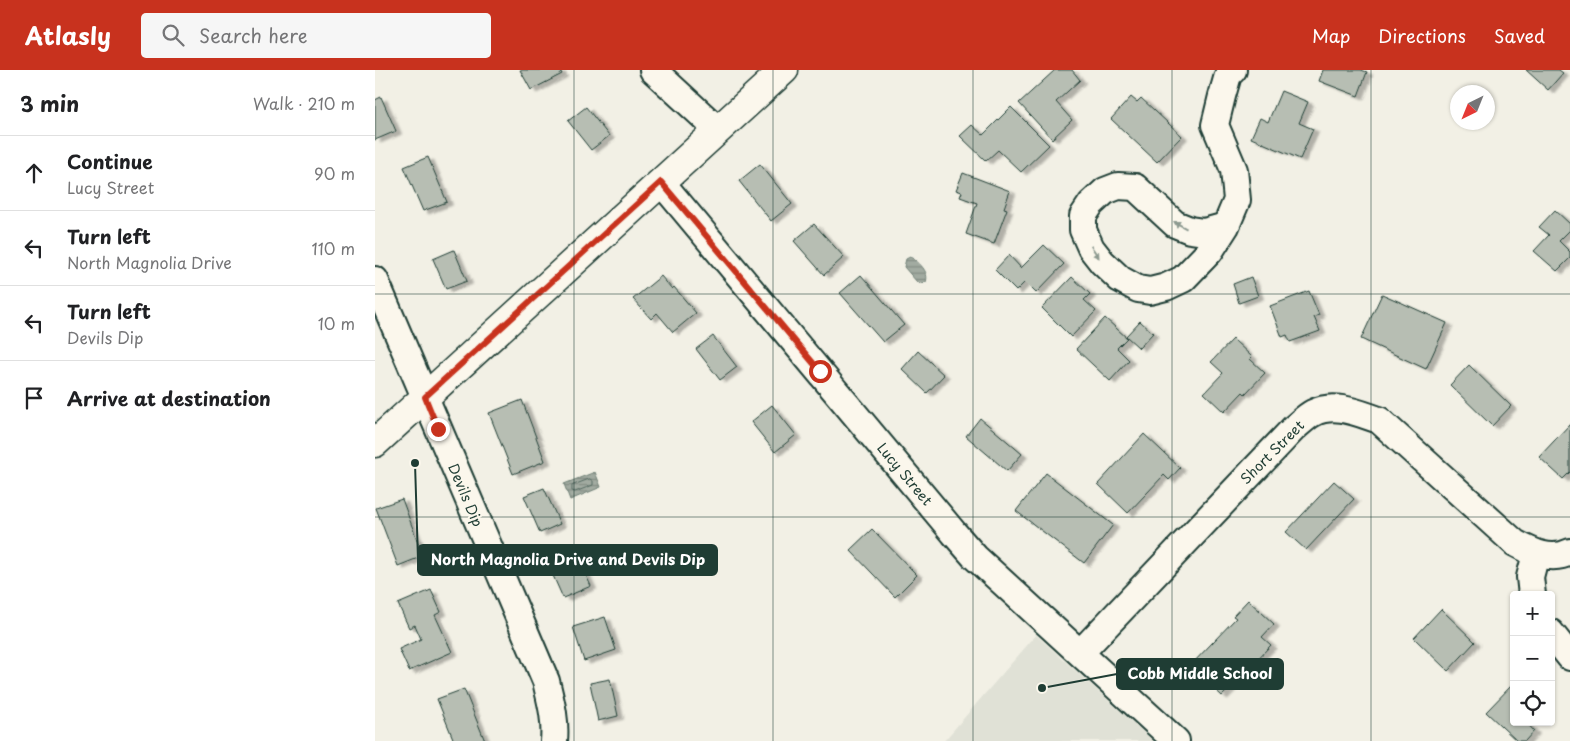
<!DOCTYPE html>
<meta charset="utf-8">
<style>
body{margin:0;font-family:"Playpen Sans",sans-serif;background:#f6f6f6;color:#202124}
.controls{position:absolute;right:15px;bottom:15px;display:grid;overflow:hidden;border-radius:5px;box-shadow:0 1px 4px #0004}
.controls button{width:45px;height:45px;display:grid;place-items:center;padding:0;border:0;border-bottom:1px solid #e0e0e0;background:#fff;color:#202124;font:25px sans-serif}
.compass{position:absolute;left:1075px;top:15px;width:45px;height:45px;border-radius:50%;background:#fff;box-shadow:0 1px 4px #0004;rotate:223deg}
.stop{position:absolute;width:15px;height:15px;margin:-11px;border:4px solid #c8321e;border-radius:50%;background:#fff}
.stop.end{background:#c8321e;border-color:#fff;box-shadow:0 1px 5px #0008}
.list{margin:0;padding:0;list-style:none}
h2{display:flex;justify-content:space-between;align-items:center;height:65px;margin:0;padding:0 20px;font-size:21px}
h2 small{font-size:16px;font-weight:400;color:#757577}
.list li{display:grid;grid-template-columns:32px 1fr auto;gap:15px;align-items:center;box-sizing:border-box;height:75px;padding:0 20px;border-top:1px solid #e0e0e0}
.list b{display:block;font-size:19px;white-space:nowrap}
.list p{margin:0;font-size:16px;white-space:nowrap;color:#757577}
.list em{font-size:16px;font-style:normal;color:#757577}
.icon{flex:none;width:28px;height:28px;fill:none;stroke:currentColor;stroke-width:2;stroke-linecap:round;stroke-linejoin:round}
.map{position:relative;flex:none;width:1195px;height:671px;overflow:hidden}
header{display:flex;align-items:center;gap:30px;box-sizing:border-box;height:70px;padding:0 25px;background:#c8321e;color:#fff}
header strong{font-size:24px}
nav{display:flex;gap:28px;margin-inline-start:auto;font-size:18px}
.search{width:350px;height:45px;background:#f6f6f6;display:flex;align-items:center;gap:12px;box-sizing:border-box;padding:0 18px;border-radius:5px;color:#757577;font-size:19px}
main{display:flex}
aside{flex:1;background:#fff}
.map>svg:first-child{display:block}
.built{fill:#e0e1d6}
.water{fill:url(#water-rules);stroke:#6e7f75}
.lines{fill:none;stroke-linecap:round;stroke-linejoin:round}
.shore{stroke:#536960;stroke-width:1}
.building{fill:#b7beb3;stroke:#1f3d34;filter:url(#shadow)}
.minor-casing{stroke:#1f3d34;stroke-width:30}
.major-casing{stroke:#1f3d34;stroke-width:31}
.minor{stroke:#fbf7ec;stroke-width:26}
.major{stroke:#fbf7ec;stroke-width:28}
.oneway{fill:#8d9a90}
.route{stroke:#c8321e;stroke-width:6}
.grid{fill:none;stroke:#1f3d34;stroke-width:1;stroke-opacity:0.55}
.labels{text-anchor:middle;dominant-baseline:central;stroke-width:4;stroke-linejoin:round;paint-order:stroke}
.street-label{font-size:14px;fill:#1f3d34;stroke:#fbf7ec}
.leader{fill:none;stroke:#1f3d34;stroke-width:2}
.callout-dot{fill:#1f3d34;stroke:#fbf7ec;stroke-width:2}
.callout{fill:#1f3d34;stroke:#1f3d34;stroke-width:2}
.callout-label{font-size:15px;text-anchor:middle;font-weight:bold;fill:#fff}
</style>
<header>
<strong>Atlasly</strong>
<div class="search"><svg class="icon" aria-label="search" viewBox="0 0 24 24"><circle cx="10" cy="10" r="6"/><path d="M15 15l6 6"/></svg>Search here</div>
<nav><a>Map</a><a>Directions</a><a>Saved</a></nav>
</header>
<main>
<aside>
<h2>3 min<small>Walk · 210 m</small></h2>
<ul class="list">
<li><svg class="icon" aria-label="ahead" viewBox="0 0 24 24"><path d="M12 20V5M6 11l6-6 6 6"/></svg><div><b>Continue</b><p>Lucy Street</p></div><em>90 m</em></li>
<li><svg class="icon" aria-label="left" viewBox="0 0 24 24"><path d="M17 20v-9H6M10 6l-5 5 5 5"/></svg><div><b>Turn left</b><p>North Magnolia Drive</p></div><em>110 m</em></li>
<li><svg class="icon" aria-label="left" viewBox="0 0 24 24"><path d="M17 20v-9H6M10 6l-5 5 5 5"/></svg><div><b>Turn left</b><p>Devils Dip</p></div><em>10 m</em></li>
<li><svg class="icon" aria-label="arrive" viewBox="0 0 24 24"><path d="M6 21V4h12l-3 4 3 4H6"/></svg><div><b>Arrive at destination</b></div></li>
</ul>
</aside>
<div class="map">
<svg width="1195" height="671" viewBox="0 0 1195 671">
<defs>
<pattern id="water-rules" width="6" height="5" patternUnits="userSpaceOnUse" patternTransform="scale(1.25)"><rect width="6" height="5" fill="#a2aba1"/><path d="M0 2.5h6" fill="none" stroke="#838c84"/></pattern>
<filter id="shadow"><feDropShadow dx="5.5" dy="3" stdDeviation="1" flood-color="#0004"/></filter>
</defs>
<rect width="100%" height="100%" fill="#f2f0e5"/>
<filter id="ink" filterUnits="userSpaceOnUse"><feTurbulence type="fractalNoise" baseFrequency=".02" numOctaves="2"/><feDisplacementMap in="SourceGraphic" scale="10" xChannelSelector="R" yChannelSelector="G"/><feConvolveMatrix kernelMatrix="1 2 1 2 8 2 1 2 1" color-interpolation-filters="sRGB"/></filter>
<g filter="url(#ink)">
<path class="built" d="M 661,565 L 778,671 L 569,671 Z"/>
<path class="water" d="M 535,187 C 543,191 555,202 551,212 L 546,213 L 542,212 L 529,197 L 531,189 Z
M 220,402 L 226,417 L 195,430 L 189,414 Z"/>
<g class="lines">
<path class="shore" d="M 215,409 L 218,411 L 218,415 L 200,422 L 197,421 L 197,416 Z"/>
</g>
<path class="building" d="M 145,0 L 185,0 L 187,4 L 156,20 Z
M 680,0 L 697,0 L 705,10 L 681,32 L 697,50 L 677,69 L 644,33 Z
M 948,0 L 986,0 L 992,2 L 983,26 L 944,11 Z
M 1151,0 L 1184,0 L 1188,3 L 1173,20 Z
M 906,21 L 933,32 L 924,53 L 938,59 L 925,89 L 876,68 L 885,48 L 893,52 Z
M 6,27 L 21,61 L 0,70 L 0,30 Z
M 756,27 L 762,32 L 766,28 L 807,66 L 782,92 L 736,49 Z
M 211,37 L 234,66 L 216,80 L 193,51 Z
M 636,37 L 674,75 L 646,102 L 623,80 L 611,91 L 585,66 L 597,55 L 608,65 Z
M 53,87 L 72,132 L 48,141 L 29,97 Z
M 385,94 L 417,134 L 396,151 L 364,111 Z
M 588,103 L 635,121 L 629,138 L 632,139 L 619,174 L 591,164 L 602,133 L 585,127 L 587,122 L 581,120 Z
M 1180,140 L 1195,154 L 1195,160 L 1184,171 L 1195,182 L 1195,188 L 1182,201 L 1159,181 L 1174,165 L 1164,157 Z
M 439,154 L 469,187 L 449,205 L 419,171 Z
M 669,175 L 689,194 L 661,223 L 650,212 L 641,221 L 620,200 L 634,185 L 646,198 Z
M 79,180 L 92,211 L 71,219 L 58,189 Z
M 486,205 L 529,255 L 508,272 L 465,223 Z
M 286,206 L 297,219 L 299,217 L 321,243 L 298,262 L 282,243 L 276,249 L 258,229 Z
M 697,207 L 715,224 L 709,230 L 721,241 L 696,267 L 667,238 Z
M 876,207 L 883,226 L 864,233 L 858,214 Z
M 934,221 L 944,245 L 939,247 L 945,261 L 915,272 L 912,265 L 907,267 L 895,236 Z
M 1007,224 L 1072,253 L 1051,299 L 986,269 Z
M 730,248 L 752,268 L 742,278 L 754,290 L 735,311 L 701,279 Z
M 765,251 L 778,263 L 764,278 L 751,266 Z
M 338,266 L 362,297 L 345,310 L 321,279 Z
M 858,269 L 877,287 L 875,289 L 890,303 L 870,324 L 868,322 L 849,342 L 829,323 L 848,303 L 836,292 Z
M 543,281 L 569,305 L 552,323 L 527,299 Z
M 1094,295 L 1136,336 L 1117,356 L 1075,315 Z
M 147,330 L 170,391 L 138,404 L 114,343 Z
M 397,335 L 421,365 L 400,382 L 376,352 Z
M 605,348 L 647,384 L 632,401 L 591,366 Z
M 1195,354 L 1195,402 L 1188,409 L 1164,387 Z
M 769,364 L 805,398 L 794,410 L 789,405 L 753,443 L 723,414 Z
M 671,403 L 738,455 L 709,493 L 641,441 Z
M 959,411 L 979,429 L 931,480 L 911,462 Z
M 169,418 L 185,454 L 165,463 L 149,426 Z
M 27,429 L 48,486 L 23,496 L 1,438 Z
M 497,459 L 542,505 L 520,527 L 475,480 Z
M 199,480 L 216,516 L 188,528 L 172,492 Z
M 56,520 L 66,542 L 60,545 L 77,582 L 34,601 L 24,579 L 46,569 L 40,555 L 34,558 L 23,534 Z
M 873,530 L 899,554 L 887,567 L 896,575 L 847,626 L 815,596 L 861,548 L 858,546 Z
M 1066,539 L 1100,572 L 1073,601 L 1039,568 Z
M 230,547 L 241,580 L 209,591 L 198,557 Z
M 235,609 L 243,646 L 223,651 L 215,613 Z
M 1138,614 L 1139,652 L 1151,652 L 1159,661 L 1150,671 L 1142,671 L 1111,642 Z
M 89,619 L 110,671 L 79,671 L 62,629 Z"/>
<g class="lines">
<defs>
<path id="minor" d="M 278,0 L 343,60
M 286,112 L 579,463 L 600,487 L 801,671
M 851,156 L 829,162 L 815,160 L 800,154 L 760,117 L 743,116 L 730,121 L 716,134 L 708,146 L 708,160 L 716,178 L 727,192 L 745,209 L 763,219 L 775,221 L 791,217 L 808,209 L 835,181 L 851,156 L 862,130 L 859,100 L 840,55 L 847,26 L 853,5 L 858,0
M 0,210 L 171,611 C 176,632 181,650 179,671
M 1157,525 L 1155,507 L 1161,484
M 1176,563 L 1195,587
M 706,582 L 919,358 C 925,353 932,346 938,343 C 960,332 983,343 1004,350 L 1140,473 C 1157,482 1176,492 1195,482"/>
<path id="major" d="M 0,373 L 409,0"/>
</defs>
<use href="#minor" class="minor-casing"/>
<use href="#major" class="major-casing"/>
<use href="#minor" class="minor"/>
<use href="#major" class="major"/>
</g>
<defs><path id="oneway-solid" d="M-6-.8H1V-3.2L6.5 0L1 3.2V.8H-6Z" transform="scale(1.25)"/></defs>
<g class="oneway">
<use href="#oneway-solid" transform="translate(805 155) rotate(-151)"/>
<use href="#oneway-solid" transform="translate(720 182) rotate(56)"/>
</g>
</g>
<g class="lines" filter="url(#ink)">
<path class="route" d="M 63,359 L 50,327 L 286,112 L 445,301"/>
</g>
<path class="grid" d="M 199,0 L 199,671M 398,0 L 398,671M 598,0 L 598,671M 797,0 L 797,671M 996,0 L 996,671M 0,224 L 1195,224M 0,447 L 1195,447"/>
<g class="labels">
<g class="street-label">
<text transform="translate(897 382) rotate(-45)">Short Street</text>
<text transform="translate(530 404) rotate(50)">Lucy Street</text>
<text transform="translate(91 425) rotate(67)">Devils Dip</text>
</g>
</g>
<path class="leader" d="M40 393L43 490M667 618L742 604"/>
<g class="callout-dot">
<circle cx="40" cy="393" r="5"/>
<circle cx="667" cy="618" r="5"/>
</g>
<g class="callout">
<rect x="43" y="475" width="299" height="30" rx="5"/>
<rect x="742" y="589" width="166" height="30" rx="5"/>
</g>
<g class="callout-label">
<text x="193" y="495">North Magnolia Drive and Devils Dip</text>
<text x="825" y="609">Cobb Middle School</text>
</g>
</svg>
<div class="controls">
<button>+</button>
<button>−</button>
<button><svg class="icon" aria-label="locate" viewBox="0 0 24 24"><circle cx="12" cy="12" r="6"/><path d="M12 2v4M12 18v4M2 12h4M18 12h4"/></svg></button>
</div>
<svg class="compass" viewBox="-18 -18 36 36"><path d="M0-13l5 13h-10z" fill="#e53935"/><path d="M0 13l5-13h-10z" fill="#757577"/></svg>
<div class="stop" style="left:445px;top:301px"></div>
<div class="stop end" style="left:63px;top:359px"></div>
</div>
</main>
